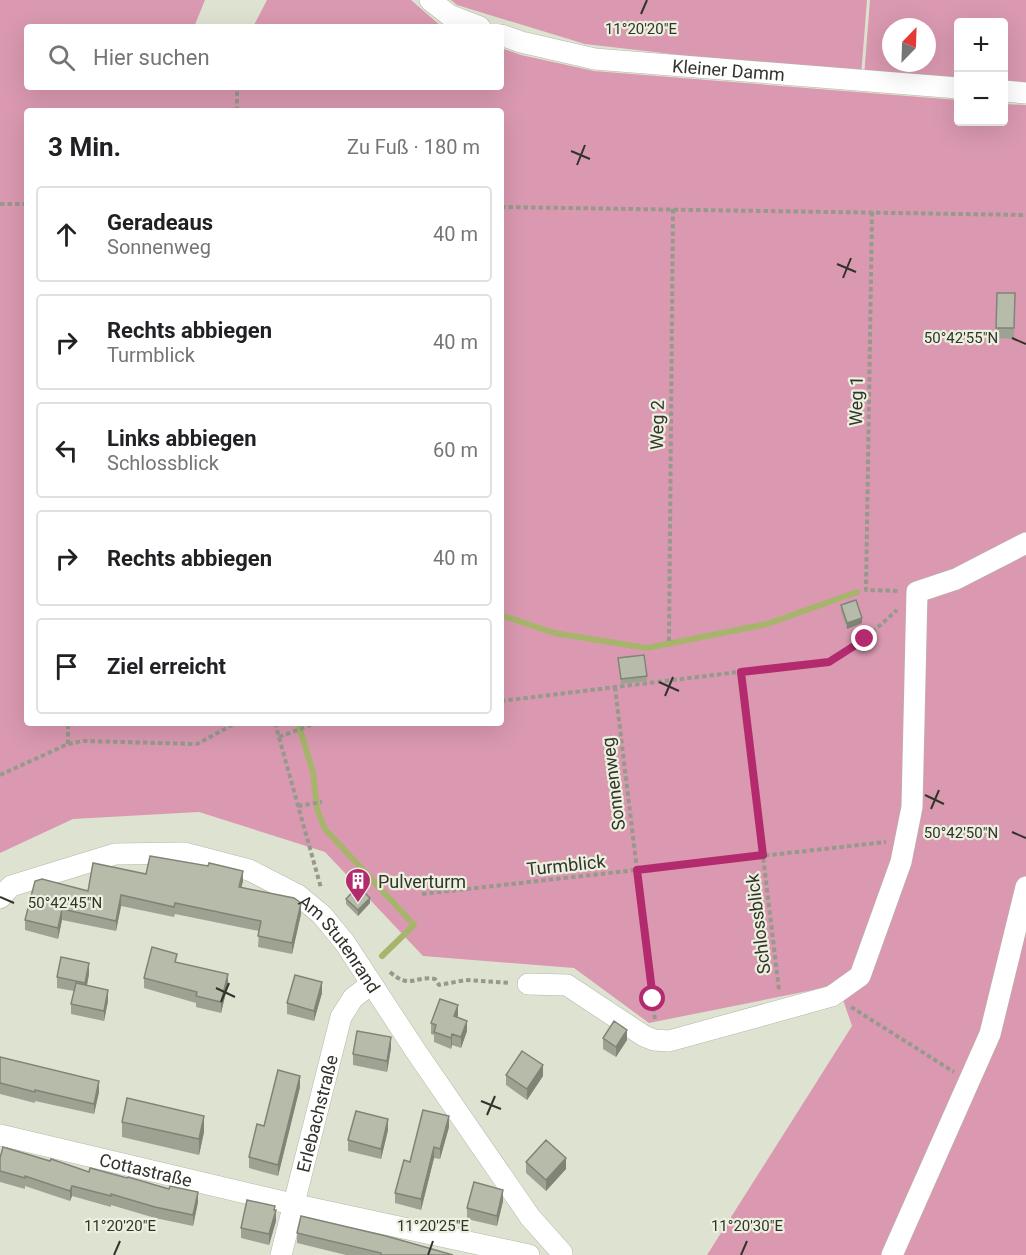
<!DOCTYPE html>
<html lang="de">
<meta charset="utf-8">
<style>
body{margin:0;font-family:Roboto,sans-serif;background:#f2f2f2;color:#202124}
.controls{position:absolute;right:18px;top:18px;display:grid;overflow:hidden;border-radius:6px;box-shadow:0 6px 24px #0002}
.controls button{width:54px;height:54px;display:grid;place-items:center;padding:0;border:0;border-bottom:2px solid #e0e0e0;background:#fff;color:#202124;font:30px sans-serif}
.compass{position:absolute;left:882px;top:18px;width:54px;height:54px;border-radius:50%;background:#fff;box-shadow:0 6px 24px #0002;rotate:23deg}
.stop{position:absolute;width:18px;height:18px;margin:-14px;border:4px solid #b32b6e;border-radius:50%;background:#fff}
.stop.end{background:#b32b6e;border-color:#fff;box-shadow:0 2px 6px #0008}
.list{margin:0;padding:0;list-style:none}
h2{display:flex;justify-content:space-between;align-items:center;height:78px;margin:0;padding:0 24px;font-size:26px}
h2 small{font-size:20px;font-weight:400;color:#757577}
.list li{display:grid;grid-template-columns:39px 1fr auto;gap:18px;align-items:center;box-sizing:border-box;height:96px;margin:0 12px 12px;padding:0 12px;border:2px solid #e0e0e0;border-radius:6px}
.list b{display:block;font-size:22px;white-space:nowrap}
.list p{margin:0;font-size:20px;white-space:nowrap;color:#757577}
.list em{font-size:20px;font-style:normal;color:#757577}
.icon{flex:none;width:33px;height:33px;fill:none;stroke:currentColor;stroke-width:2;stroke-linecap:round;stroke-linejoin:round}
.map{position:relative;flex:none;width:1026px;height:1255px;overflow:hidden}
.search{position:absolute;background:#fff;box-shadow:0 6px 24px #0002;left:24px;top:24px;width:480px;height:66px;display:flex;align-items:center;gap:15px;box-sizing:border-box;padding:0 21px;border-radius:6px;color:#757577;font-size:22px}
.panel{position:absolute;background:#fff;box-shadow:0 6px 24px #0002;left:24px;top:108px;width:480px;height:618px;border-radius:6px}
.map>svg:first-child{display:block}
.green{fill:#da99b1;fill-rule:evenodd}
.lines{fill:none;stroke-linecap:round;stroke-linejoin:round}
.stream{stroke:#a7b56c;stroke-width:6}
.minor-casing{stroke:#b4b8a6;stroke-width:22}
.path{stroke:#969a8c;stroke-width:4;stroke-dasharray:4.5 3;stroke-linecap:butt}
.minor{stroke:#fff;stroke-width:21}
.wall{fill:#9da292}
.shaded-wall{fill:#808477}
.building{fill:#b7bcaa;stroke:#808477;stroke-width:1.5}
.route{stroke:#b32b6e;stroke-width:8}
.ticks{fill:none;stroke:#32332c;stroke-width:2}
.labels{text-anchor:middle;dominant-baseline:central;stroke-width:4.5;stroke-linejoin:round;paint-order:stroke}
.street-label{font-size:18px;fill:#32332c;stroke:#ecf0de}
.poi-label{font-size:18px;fill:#32332c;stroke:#ecf0de;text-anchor:start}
.ticks-label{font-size:15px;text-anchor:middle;fill:#32332c;stroke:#ecf0de;stroke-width:4.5;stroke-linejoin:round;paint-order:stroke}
</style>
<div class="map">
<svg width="1026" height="1255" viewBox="0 0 1026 1255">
<rect width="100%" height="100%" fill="#dee3d1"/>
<path class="green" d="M 0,0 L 205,0 L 194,27 L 27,27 L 27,87 L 501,87 L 501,48 L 521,55 L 594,71 L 958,100 L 958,122 L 1004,122 L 1004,104 L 1026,105 L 1026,1255 L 707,1255 L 852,1026 L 838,985 L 649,1023 L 574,968 L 423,956 L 325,852 L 199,812 L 73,819 L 0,853 ZM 27,111 L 501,111 L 501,723 L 27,723 Z
M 267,0 L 411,0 L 442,27 L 253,27 Z
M 451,0 L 867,0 L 861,76 L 585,44 L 457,5 Z
M 870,0 L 1026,0 L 1026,87 L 1004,85 L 1004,22 L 958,22 L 958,83 L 864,77 ZM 891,27 L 927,27 L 927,63 L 891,63 Z"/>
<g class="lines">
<path class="stream" d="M 501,615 L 554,633 L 647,648 L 767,624 L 857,592
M 298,723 L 313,772 L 317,809 L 325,829 L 414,925 L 382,956"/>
<defs>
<g id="minor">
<path d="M 430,0 L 449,15 L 480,27"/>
<path id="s1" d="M 501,35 L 521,42 L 595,59 L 958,88"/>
<path d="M 1004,91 L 1026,93"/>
<path id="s2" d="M 0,898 L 11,886 L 115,854 L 184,853 L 249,870 L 298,895 L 322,915 L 345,943 L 415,1050 L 530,1217 L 562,1253"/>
<path d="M 528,984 L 567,985 L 644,1036 L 654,1040 L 669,1041 L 832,996 L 860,976 L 901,862 L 912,807 L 917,592 L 956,579 L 1026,543"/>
<path id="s3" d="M 0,1135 L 292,1204 L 529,1255"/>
<path id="s4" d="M 281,1255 L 341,1017 L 353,998 L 371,984"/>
<path d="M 892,1255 L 990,1034 L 1026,887"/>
</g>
</defs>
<use href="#minor" class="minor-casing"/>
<path class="path" d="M 237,111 L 237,87
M 0,204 L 27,204
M 501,207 L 1026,215
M 872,212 L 866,590 L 898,591
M 669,641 L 673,209
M 741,672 L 779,990
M 615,687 L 655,1020
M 501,701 L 829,661 L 865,639 L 897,610
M 275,723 L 321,888
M 279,737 L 316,723
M 68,744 L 68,723
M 0,775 L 68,744 L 83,741 L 197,744 L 236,723
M 298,806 L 322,802
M 422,894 L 886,842
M 390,972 C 410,990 416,975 435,979 L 439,985 L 466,980 L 510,983
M 851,1007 L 954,1072"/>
<use href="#minor" class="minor"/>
</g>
<path class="wall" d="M 997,293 L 1015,293 L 1014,339 L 996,338 Z
M 841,605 L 862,623 L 847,629 L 841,611 Z
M 618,658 L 647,676 L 647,681 L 621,684 Z
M 146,874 L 243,881 L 241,887 L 301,914 L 292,954 L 258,947 L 259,931 L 175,914 L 174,917 L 121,906 L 116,931 L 62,920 L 58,939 L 25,930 L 25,920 L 88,891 Z
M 346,899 L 370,903 L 358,916 L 346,904 Z
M 177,963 L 228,984 L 221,1013 L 196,1007 L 196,1003 L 144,988 L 144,978 Z
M 89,974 L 87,986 L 108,1001 L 104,1021 L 71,1014 L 71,1004 L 74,991 L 57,988 L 57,977 Z
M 322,993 L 314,1021 L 287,1014 L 287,1003 Z
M 458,1016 L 458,1017 L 467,1031 L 461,1048 L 452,1045 L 451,1049 L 434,1042 L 434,1035 L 431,1034 L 431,1023 Z
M 603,1038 L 627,1040 L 616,1057 L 603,1049 Z
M 391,1048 L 387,1072 L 353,1065 L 353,1054 Z
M 0,1057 L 99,1092 L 94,1114 L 35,1101 L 35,1103 L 0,1094 Z
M 506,1075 L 543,1076 L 527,1100 L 506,1085 Z
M 300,1087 L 278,1176 L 249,1168 L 249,1157 L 264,1126 Z
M 122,1122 L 204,1132 L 199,1155 L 122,1137 Z
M 449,1127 L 440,1159 L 434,1158 L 421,1210 L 395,1203 L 395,1193 L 410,1162 Z
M 388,1130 L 381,1159 L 348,1151 L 348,1140 Z
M 0,1158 L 50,1161 L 198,1202 L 193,1226 L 155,1218 L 111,1205 L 111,1207 L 72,1196 L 70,1201 L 25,1186 L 25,1189 L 0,1182 Z
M 526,1162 L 566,1169 L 546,1191 L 526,1173 Z
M 503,1201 L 497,1226 L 467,1219 L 467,1208 Z
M 275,1210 L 276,1221 L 269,1245 L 241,1238 L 241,1228 Z
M 297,1233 L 453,1255 L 346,1255 L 297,1243 Z"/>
<path class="shaded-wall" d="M 862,618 L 862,623 L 847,629 L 847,623 Z
M 243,871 L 243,881 L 239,898 L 239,887 Z
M 121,895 L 121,906 L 116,931 L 116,921 Z
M 370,898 L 370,903 L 358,916 L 358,910 Z
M 301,903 L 301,914 L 292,954 L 292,943 Z
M 62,909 L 62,920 L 58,939 L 58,928 Z
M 89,963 L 89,974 L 85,994 L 85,983 Z
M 228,974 L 228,984 L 221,1013 L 221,1002 Z
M 322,982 L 322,993 L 314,1021 L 314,1011 Z
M 108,990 L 108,1001 L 104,1021 L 104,1011 Z
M 458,1005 L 458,1016 L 454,1027 L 454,1016 Z
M 467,1021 L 467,1031 L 461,1048 L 461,1037 Z
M 627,1030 L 627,1040 L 616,1057 L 616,1047 Z
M 452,1034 L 452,1045 L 451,1049 L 451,1038 Z
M 391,1037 L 391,1048 L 387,1072 L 387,1061 Z
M 543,1065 L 543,1076 L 527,1100 L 527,1089 Z
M 300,1076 L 300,1087 L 278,1176 L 278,1165 Z
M 99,1081 L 99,1092 L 94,1114 L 94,1104 Z
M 204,1116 L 204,1132 L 199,1155 L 199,1139 Z
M 449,1116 L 449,1127 L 440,1159 L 440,1149 Z
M 388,1119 L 388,1130 L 381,1159 L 381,1149 Z
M 434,1147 L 434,1158 L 421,1210 L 421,1199 Z
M 566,1158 L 566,1169 L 546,1191 L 546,1180 Z
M 72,1186 L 72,1196 L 70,1201 L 70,1191 Z
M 503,1190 L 503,1201 L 497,1226 L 497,1216 Z
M 198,1192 L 198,1202 L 193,1226 L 193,1215 Z
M 275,1206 L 275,1215 L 276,1210 L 276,1221 L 269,1245 L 269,1234 Z"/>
<path class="building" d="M 997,293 L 1015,293 L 1014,328 L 996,328 Z
M 856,600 L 862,618 L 847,623 L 841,605 Z
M 644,655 L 647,676 L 621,679 L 618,658 Z
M 150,856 L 208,866 L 209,863 L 243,871 L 239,887 L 294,898 L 301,903 L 292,943 L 258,936 L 261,921 L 175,903 L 174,907 L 121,895 L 116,921 L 62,909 L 58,928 L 25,920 L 35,881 L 42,879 L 88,891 L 93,863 L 146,874 Z
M 358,886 L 370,898 L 358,910 L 346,899 Z
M 152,947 L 177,954 L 175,962 L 228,974 L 221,1002 L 196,996 L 197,992 L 144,978 Z
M 61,957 L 89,963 L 85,983 L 57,977 Z
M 295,975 L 322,982 L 314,1011 L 287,1003 Z
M 76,983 L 108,990 L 104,1011 L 71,1004 Z
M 440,999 L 458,1005 L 454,1016 L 467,1021 L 461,1037 L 452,1034 L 451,1038 L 434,1032 L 436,1025 L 431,1023 Z
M 614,1021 L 627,1030 L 616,1047 L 603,1038 Z
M 357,1031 L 391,1037 L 387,1061 L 353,1054 Z
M 522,1051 L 543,1065 L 527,1089 L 506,1075 Z
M 0,1057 L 99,1081 L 94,1104 L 35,1090 L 35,1092 L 0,1083 Z
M 278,1070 L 300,1076 L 278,1165 L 249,1157 L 257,1124 L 264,1126 Z
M 127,1098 L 204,1116 L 199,1139 L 122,1122 Z
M 423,1110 L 449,1116 L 440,1149 L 434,1147 L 421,1199 L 395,1193 L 404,1160 L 410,1162 Z
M 356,1111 L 388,1119 L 381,1149 L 348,1140 Z
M 546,1140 L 566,1158 L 546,1180 L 526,1162 Z
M 3,1147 L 50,1161 L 51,1159 L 89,1172 L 90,1168 L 127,1178 L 128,1177 L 169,1189 L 170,1186 L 198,1192 L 193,1215 L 155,1207 L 111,1194 L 111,1196 L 72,1186 L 70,1191 L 25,1176 L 25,1178 L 0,1171 L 0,1158 Z
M 474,1182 L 503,1190 L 497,1216 L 467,1208 Z
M 247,1200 L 275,1206 L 274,1210 L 276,1210 L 269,1234 L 241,1228 Z
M 301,1216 L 386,1236 L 453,1255 L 381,1255 L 381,1253 L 297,1233 Z"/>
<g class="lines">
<path class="route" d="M 653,999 L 637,870 L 763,855 L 741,672 L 829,662 L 865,639"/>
</g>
<path class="ticks" d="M 641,14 L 647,0M 571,151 L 590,159M 577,165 L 585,145M 837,264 L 856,272M 843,278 L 851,258M 1012,338 L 1026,344M 659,682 L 679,691M 665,696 L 673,677M 925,795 L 944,804M 931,809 L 939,790M 1012,832 L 1026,838M 0,897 L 14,903M 216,988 L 235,997M 221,1002 L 229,983M 481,1101 L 501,1109M 487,1115 L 495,1096M 114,1255 L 120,1241M 428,1255 L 433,1241M 741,1255 L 747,1241"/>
<defs>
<symbol id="building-pin" viewBox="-11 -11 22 30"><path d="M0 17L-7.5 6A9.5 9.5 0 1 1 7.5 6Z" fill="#b32b6e" stroke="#ecf0de"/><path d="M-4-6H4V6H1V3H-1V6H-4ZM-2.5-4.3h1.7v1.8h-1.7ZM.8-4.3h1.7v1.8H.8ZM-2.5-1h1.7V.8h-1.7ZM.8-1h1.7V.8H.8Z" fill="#fff"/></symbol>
</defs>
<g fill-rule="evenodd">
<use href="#building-pin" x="343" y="866" width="30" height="40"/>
</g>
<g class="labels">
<g class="street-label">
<text stroke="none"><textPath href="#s1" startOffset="231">Kleiner Damm</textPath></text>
<text transform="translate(856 401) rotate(-89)">Weg 1</text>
<text transform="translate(657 425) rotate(-89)">Weg 2</text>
<text transform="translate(613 784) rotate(-97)">Sonnenweg</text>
<text transform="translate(566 865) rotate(-6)">Turmblick</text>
<text transform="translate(758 924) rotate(-97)">Schlossblick</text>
<text stroke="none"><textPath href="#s2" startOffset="381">Am Stutenrand</textPath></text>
<text stroke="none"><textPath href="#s4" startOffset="146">Erlebachstraße</textPath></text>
<text stroke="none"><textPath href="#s3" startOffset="150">Cottastraße</textPath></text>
</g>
<g class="poi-label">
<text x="378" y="881">Pulverturm</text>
</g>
</g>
<g class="ticks-label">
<text x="641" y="34">11°20'20"E</text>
<text x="961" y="343">50°42'55"N</text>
<text x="961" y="838">50°42'50"N</text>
<text x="65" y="908">50°42'45"N</text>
<text x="120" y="1231">11°20'20"E</text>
<text x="433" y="1231">11°20'25"E</text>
<text x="747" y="1231">11°20'30"E</text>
</g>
</svg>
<div class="controls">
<button>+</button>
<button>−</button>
</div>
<svg class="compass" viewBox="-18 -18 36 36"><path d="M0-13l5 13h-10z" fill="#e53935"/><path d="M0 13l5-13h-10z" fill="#757577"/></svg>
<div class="stop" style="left:653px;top:999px"></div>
<div class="stop end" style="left:865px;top:639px"></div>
<div class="search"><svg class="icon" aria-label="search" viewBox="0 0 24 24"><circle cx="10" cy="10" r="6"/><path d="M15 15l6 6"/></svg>Hier suchen</div>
<section class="panel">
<h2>3 Min.<small>Zu Fuß · 180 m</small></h2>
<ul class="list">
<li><svg class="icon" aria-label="ahead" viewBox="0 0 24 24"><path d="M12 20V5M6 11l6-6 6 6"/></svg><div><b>Geradeaus</b><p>Sonnenweg</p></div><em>40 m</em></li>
<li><svg class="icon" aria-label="right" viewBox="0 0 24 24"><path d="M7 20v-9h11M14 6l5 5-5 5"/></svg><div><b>Rechts abbiegen</b><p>Turmblick</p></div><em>40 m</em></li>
<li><svg class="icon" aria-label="left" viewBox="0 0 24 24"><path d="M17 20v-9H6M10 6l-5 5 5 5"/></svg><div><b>Links abbiegen</b><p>Schlossblick</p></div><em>60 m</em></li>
<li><svg class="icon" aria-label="right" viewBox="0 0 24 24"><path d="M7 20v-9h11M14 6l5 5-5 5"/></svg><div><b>Rechts abbiegen</b></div><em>40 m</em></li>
<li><svg class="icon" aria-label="arrive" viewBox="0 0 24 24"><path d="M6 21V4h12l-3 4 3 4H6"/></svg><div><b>Ziel erreicht</b></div></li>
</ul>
</section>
</div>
